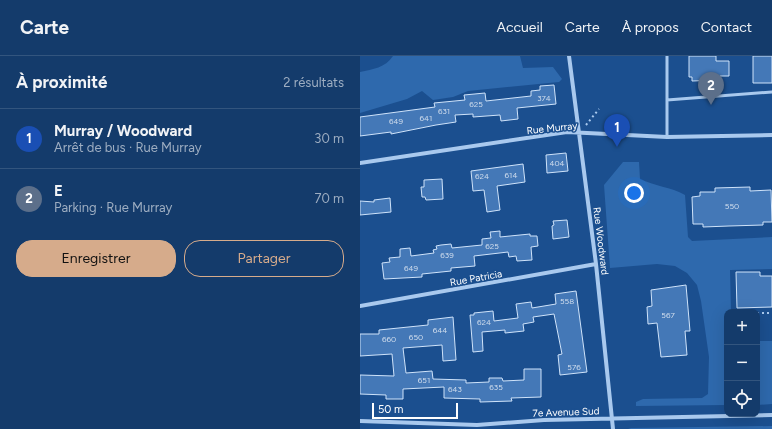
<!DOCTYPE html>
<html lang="fr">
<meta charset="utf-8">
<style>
body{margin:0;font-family:Figtree,sans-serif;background:#214673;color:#f1f3f6}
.controls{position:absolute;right:12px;bottom:12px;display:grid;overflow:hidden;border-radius:8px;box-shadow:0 4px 16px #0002}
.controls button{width:36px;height:36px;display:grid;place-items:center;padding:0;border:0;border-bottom:1px solid #33557e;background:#143b6b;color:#f1f3f6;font:20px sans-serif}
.scale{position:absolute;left:12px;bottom:10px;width:86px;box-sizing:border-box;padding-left:4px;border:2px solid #fff;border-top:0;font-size:11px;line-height:14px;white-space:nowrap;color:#fff;-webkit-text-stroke:3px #1b4f8f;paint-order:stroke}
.you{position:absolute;left:274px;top:137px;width:14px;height:14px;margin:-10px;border:3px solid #fff;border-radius:50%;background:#1a73e8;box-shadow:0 0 0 6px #1a73e833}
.badge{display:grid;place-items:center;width:26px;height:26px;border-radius:50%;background:#d6ab8b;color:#fff;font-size:13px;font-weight:700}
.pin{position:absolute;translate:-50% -33px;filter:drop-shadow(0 1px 2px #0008)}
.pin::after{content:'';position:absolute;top:21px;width:14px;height:12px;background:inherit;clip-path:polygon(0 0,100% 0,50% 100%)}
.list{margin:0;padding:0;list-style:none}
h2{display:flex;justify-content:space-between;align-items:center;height:52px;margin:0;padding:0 16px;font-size:17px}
h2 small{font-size:13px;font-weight:400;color:#9dadc1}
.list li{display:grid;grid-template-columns:26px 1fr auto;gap:12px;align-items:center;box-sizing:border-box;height:60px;padding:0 16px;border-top:1px solid #33557e}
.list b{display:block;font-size:15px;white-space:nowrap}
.list p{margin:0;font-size:13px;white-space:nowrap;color:#9dadc1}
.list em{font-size:13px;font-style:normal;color:#9dadc1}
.actions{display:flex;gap:8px;padding:12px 16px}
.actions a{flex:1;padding:9px 0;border:1px solid #d6ab8b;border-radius:16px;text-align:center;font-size:14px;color:#d6ab8b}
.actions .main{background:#d6ab8b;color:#111}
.icon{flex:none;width:22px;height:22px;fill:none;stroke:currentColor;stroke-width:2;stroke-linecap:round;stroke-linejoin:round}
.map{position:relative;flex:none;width:412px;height:373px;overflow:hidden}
header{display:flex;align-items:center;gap:24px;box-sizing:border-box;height:56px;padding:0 20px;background:#143b6b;border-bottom:1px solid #33557e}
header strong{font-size:19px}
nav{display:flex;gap:22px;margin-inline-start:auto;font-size:14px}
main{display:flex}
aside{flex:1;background:#143b6b}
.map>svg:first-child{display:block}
.green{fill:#2e69ad}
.building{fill:#4478b7;stroke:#cfe3fa}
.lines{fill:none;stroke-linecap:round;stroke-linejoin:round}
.path{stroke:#a9c9ee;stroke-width:2;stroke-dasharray:2 3;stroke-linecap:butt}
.service{stroke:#a9c9ee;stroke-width:3}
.minor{stroke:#a9c9ee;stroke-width:4}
.labels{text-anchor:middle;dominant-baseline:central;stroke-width:3;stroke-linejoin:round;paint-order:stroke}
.number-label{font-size:8px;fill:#d0dded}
.street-label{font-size:10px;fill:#fff;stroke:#1b4f8f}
</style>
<header>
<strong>Carte</strong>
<nav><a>Accueil</a><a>Carte</a><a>À propos</a><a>Contact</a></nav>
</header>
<main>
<aside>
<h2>À proximité<small>2 résultats</small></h2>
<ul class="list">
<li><span class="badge" style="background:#1a4fb4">1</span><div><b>Murray / Woodward</b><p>Arrêt de bus · Rue Murray</p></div><em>30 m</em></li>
<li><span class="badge" style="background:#5c6f8a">2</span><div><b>E</b><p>Parking · Rue Murray</p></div><em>70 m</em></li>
</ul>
<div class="actions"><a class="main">Enregistrer</a><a>Partager</a></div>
</aside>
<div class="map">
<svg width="412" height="373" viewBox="0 0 412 373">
<rect width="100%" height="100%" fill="#1b4f8f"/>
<path class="green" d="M 33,0 L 160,0 L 163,12 L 193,11 L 202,23 L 199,26 L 108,35 L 93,41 L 73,44 L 62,35 L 47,43 L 0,57 L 0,16 C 13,13 25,12 33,0 Z
M 263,106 L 279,106 L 280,123 C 294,130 311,131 325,139 L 328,181 L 332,185 L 412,181 L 412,213 L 370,214 L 371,256 L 367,256 L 367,349 L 276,350 L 276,346 L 283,343 L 342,342 L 348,338 L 349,301 L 341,245 L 337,229 L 327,217 L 315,210 L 297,208 L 250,212 L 244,129 Z
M 397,285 L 412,285 L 412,348 L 397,349 Z
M 412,370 L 412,373 L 268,373 L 271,372 Z"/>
<path class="building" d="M 329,0 L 356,0 L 356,5 L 369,5 L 369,20 L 360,20 L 360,24 L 332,25 L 332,21 L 329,21 Z
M 393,0 L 412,0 L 412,27 L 393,27 Z
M 194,29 L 196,48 L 157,52 L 158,63 L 141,65 L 140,59 L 113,61 L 113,58 L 95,59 L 96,66 L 76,69 L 31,78 L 31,76 L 0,80 L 0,61 L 75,51 L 74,47 L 105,44 L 104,39 L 125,37 L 126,45 L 171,40 L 171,35 L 180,34 L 180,30 Z
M 206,97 L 208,115 L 187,117 L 186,99 Z
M 163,108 L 165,126 L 137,130 L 140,154 L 127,156 L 124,134 L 113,135 L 111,115 Z
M 82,123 L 83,143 L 66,144 L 65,141 L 62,141 L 61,131 L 64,131 L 64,124 Z
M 390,131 L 390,135 L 411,134 L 412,166 L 403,166 L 403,169 L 369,170 L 343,171 L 343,168 L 333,168 L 332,141 L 340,140 L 340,136 L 355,136 L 355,132 Z
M 30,142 L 31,156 L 0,159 L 0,145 L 14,146 L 14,144 Z
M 207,164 L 209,181 L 193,183 L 192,170 L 194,169 L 193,165 Z
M 140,175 L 140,181 L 170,178 L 170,180 L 177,180 L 178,190 L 171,191 L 172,204 L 157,205 L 156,200 L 149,201 L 148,196 L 114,200 L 115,210 L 91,212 L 91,215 L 62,218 L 62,221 L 24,223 L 22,207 L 30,206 L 29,202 L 40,201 L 40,193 L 50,192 L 51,200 L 74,197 L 73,194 L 77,193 L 76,190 L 81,189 L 91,188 L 92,192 L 122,189 L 122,183 L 131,182 L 130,176 Z
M 376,216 L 400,216 L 400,220 L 412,220 L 412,251 L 377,252 Z
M 326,229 L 330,275 L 325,275 L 327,299 L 301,301 L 297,267 L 288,268 L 287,251 L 292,250 L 291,234 Z
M 216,235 L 227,316 L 200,319 L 198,299 L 202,298 L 194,258 L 173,261 L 174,266 L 163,268 L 164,275 L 145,277 L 145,274 L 122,276 L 123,295 L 113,296 L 110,259 L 114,259 L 114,257 L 133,255 L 134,265 L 158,262 L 156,248 L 171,246 L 172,252 L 196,248 L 195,238 Z
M 93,261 L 96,304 L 83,305 L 82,289 L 43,292 L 46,317 L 72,315 L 73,323 L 106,324 L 106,327 L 129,326 L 129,322 L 142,322 L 143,325 L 164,324 L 164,313 L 181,313 L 181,341 L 151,342 L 152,345 L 120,346 L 120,343 L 84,342 L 84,331 L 43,333 L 43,343 L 26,343 L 26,339 L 0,338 L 0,319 L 34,320 L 32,298 L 0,300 L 0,278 L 19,278 L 19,274 L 68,269 L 68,264 Z"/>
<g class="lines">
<path class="path" d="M 226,69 L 239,53
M 397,257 L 412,257"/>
<path class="service" d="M 307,0 L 307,81
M 307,44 L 412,36"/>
<path class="minor" d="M 209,0 L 236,208 L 253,373
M 0,107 L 207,76 L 307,81 L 412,79
M 0,250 L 236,208
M 0,365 L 117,369 L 184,364 L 412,359"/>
</g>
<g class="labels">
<g class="number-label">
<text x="184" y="42">374</text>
<text x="116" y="48">625</text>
<text x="84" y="55">631</text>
<text x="66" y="62">641</text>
<text x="36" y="65">649</text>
<text x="197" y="107">404</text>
<text x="151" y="119">614</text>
<text x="122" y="120">624</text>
<text x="372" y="150">550</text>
<text x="132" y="190">625</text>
<text x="87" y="199">639</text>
<text x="51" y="212">649</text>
<text x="207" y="245">558</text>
<text x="308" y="259">567</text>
<text x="124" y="266">624</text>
<text x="80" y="274">644</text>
<text x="56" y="281">650</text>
<text x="29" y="283">660</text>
<text x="214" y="311">576</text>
<text x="64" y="324">651</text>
<text x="136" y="331">635</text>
<text x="95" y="333">643</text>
</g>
<g class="street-label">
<text transform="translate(192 72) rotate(-6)">Rue Murray</text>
<text transform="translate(241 185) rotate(83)">Rue Woodward</text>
<text transform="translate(116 222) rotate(-10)">Rue Patricia</text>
<text transform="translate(206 356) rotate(-2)">7e Avenue Sud</text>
</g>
</g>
</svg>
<div class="controls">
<button>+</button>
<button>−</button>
<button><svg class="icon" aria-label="locate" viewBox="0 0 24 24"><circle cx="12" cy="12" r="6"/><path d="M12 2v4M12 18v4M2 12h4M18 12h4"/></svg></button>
</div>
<div class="scale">50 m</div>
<div class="you"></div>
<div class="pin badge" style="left:257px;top:91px;background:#1a4fb4">1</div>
<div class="pin badge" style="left:351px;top:49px;background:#5c6f8a">2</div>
</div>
</main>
